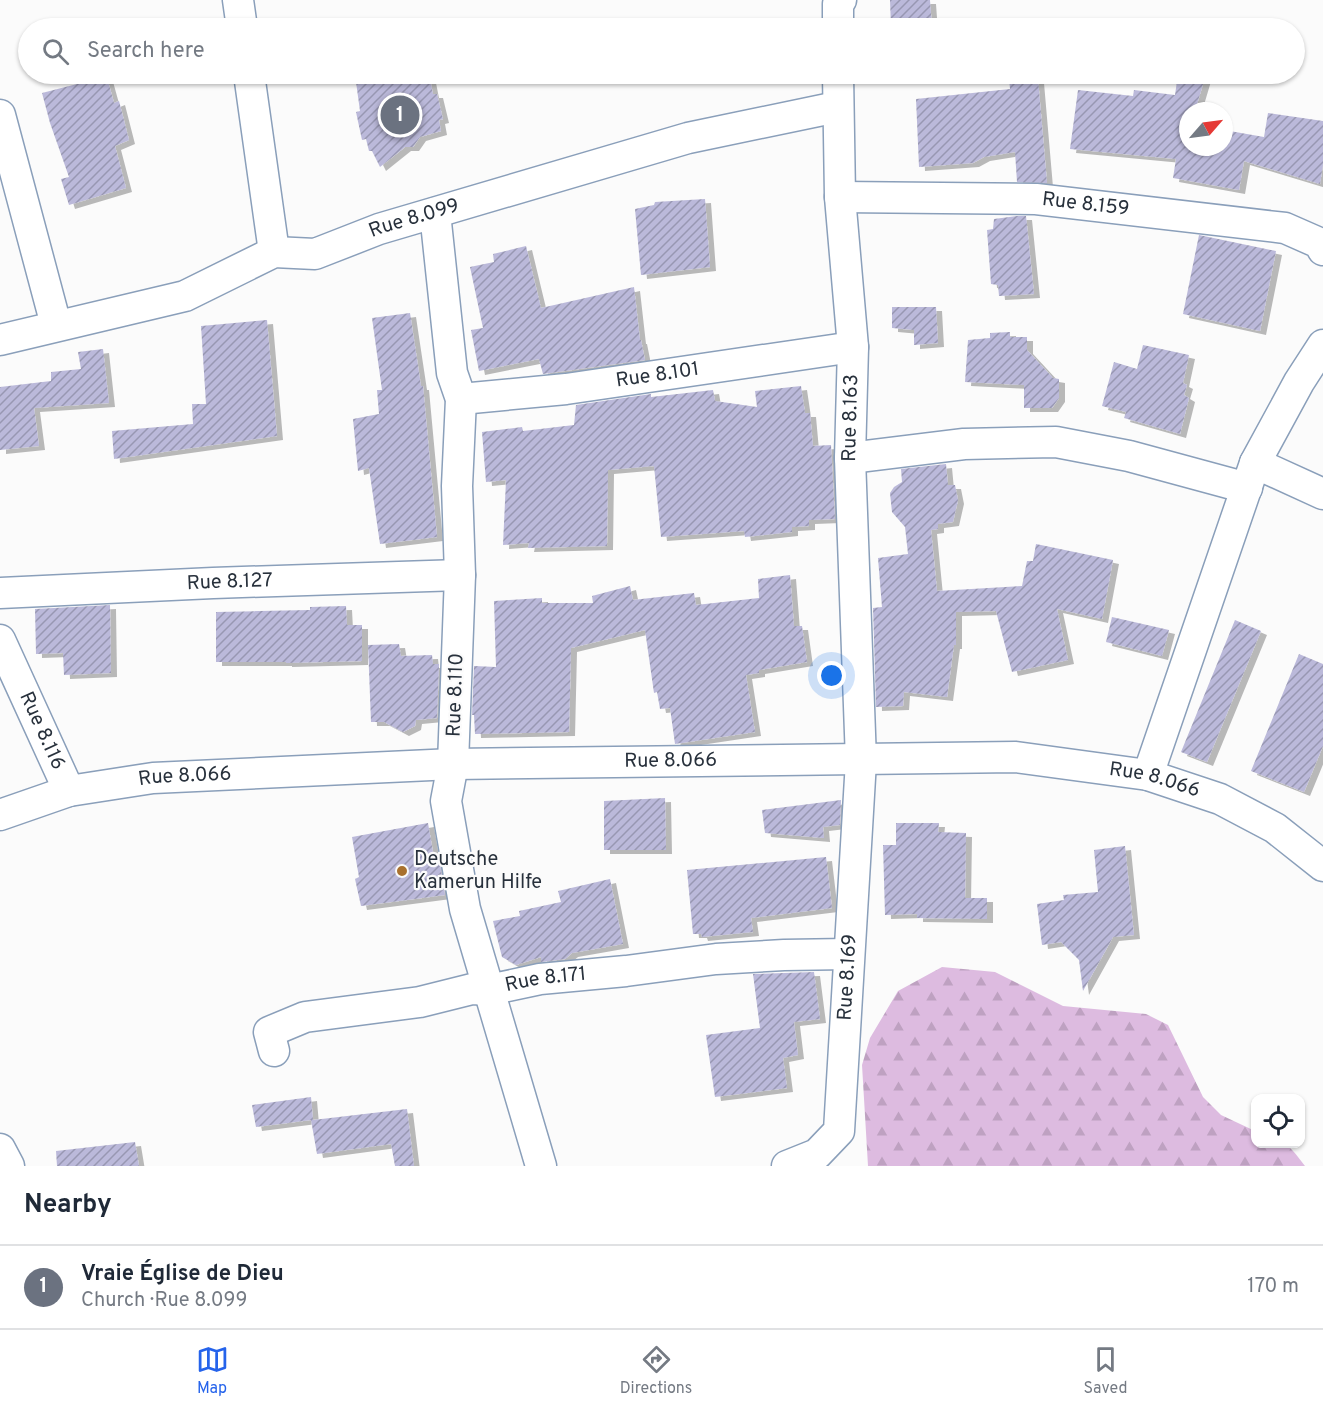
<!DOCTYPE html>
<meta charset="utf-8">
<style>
body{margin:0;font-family:Overpass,sans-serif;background:#f6f6f7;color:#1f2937}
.controls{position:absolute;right:18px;bottom:18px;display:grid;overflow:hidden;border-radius:12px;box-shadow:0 2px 4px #0004}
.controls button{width:54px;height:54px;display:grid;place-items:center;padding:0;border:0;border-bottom:2px solid #e0e1e3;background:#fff;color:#1f2937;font:30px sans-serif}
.compass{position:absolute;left:1179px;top:102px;width:54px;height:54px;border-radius:50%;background:#fff;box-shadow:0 2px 4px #0004;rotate:62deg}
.you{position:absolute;left:832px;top:676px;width:21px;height:21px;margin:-15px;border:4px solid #fff;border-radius:50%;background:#1a73e8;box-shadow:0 0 0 9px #1a73e833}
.badge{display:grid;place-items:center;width:39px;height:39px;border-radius:50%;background:#2563eb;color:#fff;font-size:20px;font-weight:700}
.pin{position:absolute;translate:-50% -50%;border:3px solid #fff;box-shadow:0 2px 6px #0006}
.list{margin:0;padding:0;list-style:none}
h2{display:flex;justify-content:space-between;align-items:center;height:78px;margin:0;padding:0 24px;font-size:26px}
h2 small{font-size:20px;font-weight:400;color:#747a83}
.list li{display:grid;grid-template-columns:39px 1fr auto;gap:18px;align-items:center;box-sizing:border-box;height:84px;padding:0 24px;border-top:2px solid #e0e1e3}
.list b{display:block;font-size:22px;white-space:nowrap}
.list p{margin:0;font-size:20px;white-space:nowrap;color:#747a83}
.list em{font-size:20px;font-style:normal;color:#747a83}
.icon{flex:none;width:33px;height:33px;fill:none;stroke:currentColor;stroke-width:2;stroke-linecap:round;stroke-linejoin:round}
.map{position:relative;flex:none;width:1323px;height:1166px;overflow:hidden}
.search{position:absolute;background:#fff;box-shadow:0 2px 4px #0004;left:18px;right:18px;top:18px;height:66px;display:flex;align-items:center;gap:15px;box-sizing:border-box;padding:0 21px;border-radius:33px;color:#747a83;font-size:22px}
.sheet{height:162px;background:#fff}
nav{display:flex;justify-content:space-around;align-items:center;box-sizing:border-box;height:84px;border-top:2px solid #e0e1e3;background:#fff;font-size:16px;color:#747a83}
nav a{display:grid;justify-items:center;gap:3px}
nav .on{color:#2563eb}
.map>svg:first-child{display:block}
.forest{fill:url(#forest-firs)}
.building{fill:url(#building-hatch);filter:url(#shadow)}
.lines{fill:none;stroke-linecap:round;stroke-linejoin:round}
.minor-casing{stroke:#8a9fba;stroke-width:33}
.minor{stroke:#fff;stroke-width:30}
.poi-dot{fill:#a9712e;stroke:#fbfbfb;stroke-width:2}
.labels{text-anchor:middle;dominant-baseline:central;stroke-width:4.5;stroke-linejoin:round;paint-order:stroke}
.street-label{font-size:20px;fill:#28313c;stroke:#fbfbfb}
.poi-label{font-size:20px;fill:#28313c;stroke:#fbfbfb;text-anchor:start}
</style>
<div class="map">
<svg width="1323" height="1166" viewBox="0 0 1323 1166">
<defs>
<pattern id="forest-firs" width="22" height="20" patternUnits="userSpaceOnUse" patternTransform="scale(1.5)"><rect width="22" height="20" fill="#ddbbe0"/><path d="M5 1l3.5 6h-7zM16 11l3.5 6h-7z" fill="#bea1c1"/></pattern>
<pattern id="building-hatch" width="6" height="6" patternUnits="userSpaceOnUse" patternTransform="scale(1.5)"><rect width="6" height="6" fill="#bbb9da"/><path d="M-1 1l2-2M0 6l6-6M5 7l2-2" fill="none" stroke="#9897b2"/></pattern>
<filter id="shadow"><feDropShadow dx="6" dy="4" stdDeviation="0" flood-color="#0004"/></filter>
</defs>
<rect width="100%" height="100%" fill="#fbfbfb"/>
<path class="forest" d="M 942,967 L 995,972 L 1063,1006 L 1146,1014 L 1168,1025 L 1203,1097 L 1221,1115 L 1255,1131 L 1256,1144 C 1288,1144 1285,1139 1305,1166 L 868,1166 L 862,1065 L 870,1038 L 898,991 Z"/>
<path class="building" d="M 890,0 L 930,0 L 932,28 L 891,28 Z
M 87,74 L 106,74 L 114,103 L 119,101 L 129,140 L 115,146 L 126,188 L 69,205 L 61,179 L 69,177 L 50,123 L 42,93 L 77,84 L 75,77 Z
M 413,74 L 429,74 L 433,94 L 437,94 L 443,119 L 439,120 L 441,131 L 420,137 L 413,147 L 405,147 L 380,167 L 372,151 L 369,151 L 366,139 L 362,140 L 356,112 L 360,111 L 356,82 L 382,76 L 382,80 Z
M 1178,74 L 1206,74 L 1195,111 L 1188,111 L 1188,147 L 1224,147 L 1224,130 L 1264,137 L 1268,113 L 1323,121 L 1323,164 L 1320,184 L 1244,161 L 1239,190 L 1173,178 L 1176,159 L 1070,149 L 1078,90 L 1133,96 L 1134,90 L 1175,95 Z
M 1009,79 L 1038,79 L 1047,183 L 1017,182 L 1015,152 L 984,157 L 973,163 L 919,167 L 916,99 L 1010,89 Z
M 705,199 L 710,267 L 641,275 L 635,209 L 654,205 L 655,202 Z
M 1017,216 L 1026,216 L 1034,294 L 999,296 L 998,285 L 991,284 L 987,230 L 993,229 L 994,219 Z
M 1199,235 L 1276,251 L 1260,331 L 1183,314 Z
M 526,246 L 541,308 L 634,287 L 640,340 L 641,340 L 645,360 L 543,374 L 539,359 L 479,371 L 471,330 L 483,328 L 470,267 L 494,262 L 493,254 Z
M 892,307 L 936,307 L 938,343 L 914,345 L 914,330 L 892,328 Z
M 410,313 L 421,386 L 423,386 L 437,537 L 380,544 L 369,468 L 358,471 L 353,419 L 379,414 L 377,390 L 382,390 L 372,318 Z
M 267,320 L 277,436 L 114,459 L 112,431 L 193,424 L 192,404 L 206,404 L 201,326 Z
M 1010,332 L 1010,337 L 1027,337 L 1027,350 L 1053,378 L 1059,379 L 1059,398 L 1052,408 L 1024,408 L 1024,385 L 965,382 L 968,340 L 990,338 L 990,333 Z
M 1143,345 L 1189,355 L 1183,383 L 1187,385 L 1184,395 L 1189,398 L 1180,434 L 1124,418 L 1126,412 L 1102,406 L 1114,362 L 1137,369 Z
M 103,349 L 109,403 L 34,408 L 39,446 L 0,450 L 0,387 L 51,381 L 51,372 L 81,369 L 78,352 Z
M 801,386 L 805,413 L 810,413 L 813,446 L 831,445 L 835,519 L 809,520 L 809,526 L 792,527 L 792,532 L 745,537 L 744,531 L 661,537 L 654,466 L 608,470 L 607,546 L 528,548 L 529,543 L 503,545 L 506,480 L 486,482 L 482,432 L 522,427 L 523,431 L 574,425 L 576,405 L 651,394 L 651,397 L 713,390 L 715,401 L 757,407 L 755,391 Z
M 946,464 L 948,485 L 955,485 L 958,500 L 953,522 L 938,524 L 938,529 L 931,530 L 937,591 L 1022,586 L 1027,561 L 1033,561 L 1036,544 L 1113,560 L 1102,619 L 1057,609 L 1068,660 L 1012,672 L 996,611 L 956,612 L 956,645 L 954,645 L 947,697 L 904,692 L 903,706 L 876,707 L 873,608 L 882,607 L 878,558 L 908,554 L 905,527 L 892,512 L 890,493 L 894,487 L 902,482 L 901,469 Z
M 790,575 L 794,626 L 802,626 L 807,662 L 759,670 L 759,673 L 746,675 L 755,732 L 675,744 L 670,708 L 660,709 L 657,692 L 654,693 L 645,630 L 571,648 L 569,732 L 475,734 L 474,715 L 472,715 L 474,666 L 496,667 L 494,601 L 542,598 L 542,603 L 593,603 L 592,596 L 630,586 L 633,600 L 694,593 L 696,605 L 759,598 L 758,579 Z
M 110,605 L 111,673 L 64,675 L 63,653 L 36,654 L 35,609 Z
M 346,606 L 347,625 L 362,625 L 362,661 L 286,663 L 286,662 L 216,662 L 216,612 L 310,610 L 310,607 Z
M 1112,617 L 1169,630 L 1162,656 L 1106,642 Z
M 1235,620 L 1261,631 L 1207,762 L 1181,752 Z
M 399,644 L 401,656 L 432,655 L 433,664 L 439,664 L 437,718 L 416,720 L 415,726 L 403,732 L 384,722 L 371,722 L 368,645 Z
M 1299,654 L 1323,664 L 1323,746 L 1304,792 L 1251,771 Z
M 665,798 L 666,850 L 604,850 L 604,801 Z
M 841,800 L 840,825 L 823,827 L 824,838 L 765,833 L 762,810 Z
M 428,823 L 435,864 L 440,864 L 445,895 L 361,906 L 355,879 L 359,877 L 352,837 Z
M 896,823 L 939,823 L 938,832 L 966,833 L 965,898 L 987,898 L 987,919 L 917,918 L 917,914 L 885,915 L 883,845 L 896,845 Z
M 1125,846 L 1134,935 L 1113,937 L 1083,991 L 1079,960 L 1061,942 L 1042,945 L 1037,904 L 1064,900 L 1063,895 L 1098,892 L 1094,850 Z
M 826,857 L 832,908 L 751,918 L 753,932 L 702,937 L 701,934 L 693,934 L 687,870 Z
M 610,879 L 623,944 L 572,953 L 565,959 L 541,962 L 541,957 L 516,965 L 502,957 L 493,921 L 520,916 L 519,911 L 561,902 L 558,891 Z
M 814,972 L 820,1019 L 794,1022 L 798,1055 L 783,1058 L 787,1088 L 715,1097 L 706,1035 L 760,1028 L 753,974 Z
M 311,1097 L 313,1120 L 407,1109 L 414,1166 L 395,1166 L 391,1144 L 317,1154 L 311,1120 L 256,1127 L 252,1105 Z
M 135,1142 L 139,1166 L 57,1166 L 56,1151 Z"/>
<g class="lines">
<defs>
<g id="minor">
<path d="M 238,0 L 242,28"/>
<path d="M 838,28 L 838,4 L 841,0"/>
<path d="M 249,74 L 274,252"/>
<path d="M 0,115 L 56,325"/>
<path id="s1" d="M 840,197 L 1036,199 L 1285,228 L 1319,243 L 1323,250"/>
<path d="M 435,213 L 452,373 L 461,399 L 457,486 L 460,575 L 453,764 L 446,801 L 465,909 L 541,1166"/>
<path id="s2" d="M 0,340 L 185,296 L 274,252 L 315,254 L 379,229 L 688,138 L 837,107"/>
<path id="s3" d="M 461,399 L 566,389 L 853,347"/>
<path d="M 850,458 L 964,444 L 1056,442 L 1129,456 L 1247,488"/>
<path d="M 1255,463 L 1323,494"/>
<path id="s4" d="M 0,593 L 213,583 L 460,575"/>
<path id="s5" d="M 0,640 L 69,791"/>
<path d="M 1148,775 L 1255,463 L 1299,382 L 1323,345"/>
<path id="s6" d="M 0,815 L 69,791 L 153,778 L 453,764 L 1016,757 L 1148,775 L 1220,799 L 1275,828 L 1323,866"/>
<path id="s7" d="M 274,1051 L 269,1032 L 305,1017 L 420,1002 L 472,989 L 489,990 L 540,979 L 626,971 L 716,959 L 784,955 L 848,954"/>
<path d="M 0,1149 L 9,1166"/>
<path id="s8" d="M 787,1166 L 817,1154 L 839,1131 L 861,761 L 850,458 L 853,347 L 840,197 L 838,74"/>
</g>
</defs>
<use href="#minor" class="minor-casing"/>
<use href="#minor" class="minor"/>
</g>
<circle class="poi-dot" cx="402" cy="871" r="6"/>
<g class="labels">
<g class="street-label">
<text stroke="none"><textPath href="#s1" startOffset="246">Rue 8.159</textPath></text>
<text stroke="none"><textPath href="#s2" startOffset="436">Rue 8.099</textPath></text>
<text stroke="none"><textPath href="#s3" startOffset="198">Rue 8.101</textPath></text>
<text stroke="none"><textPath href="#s8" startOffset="778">Rue 8.163</textPath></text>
<text stroke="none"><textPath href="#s4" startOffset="230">Rue 8.127</textPath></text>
<text transform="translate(456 695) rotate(-88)">Rue 8.110</text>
<text stroke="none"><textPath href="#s5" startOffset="100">Rue 8.116</textPath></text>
<text stroke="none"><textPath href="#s6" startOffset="676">Rue 8.066</textPath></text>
<text stroke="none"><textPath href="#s6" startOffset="190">Rue 8.066</textPath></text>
<text stroke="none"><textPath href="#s6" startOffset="1162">Rue 8.066</textPath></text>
<text stroke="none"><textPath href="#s8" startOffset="218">Rue 8.169</textPath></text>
<text stroke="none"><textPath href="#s7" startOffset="303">Rue 8.171</textPath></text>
</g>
<g class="poi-label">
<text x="414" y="860">Deutsche<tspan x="414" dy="23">Kamerun Hilfe</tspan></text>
</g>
</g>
</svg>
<div class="controls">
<button><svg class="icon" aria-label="locate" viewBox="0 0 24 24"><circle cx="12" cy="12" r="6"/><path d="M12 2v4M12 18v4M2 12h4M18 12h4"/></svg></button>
</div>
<svg class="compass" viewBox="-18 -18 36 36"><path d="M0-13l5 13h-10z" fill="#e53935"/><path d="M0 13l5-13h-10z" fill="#747a83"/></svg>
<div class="you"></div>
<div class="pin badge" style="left:400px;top:115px;background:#6b7280">1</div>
<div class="search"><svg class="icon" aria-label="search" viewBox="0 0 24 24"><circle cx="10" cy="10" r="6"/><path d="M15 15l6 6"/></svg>Search here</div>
</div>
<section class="sheet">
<h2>Nearby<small></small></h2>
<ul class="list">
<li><span class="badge" style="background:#6b7280">1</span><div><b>Vraie Église de Dieu</b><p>Church · Rue 8.099</p></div><em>170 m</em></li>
</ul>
</section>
<nav>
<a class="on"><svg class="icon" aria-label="map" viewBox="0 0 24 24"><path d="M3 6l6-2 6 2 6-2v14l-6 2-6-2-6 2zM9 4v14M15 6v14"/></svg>Map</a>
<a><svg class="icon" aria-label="directions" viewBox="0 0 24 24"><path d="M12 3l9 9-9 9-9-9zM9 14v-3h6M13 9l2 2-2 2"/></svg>Directions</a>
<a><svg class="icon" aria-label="saved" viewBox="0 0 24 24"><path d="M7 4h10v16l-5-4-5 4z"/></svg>Saved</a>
</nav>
